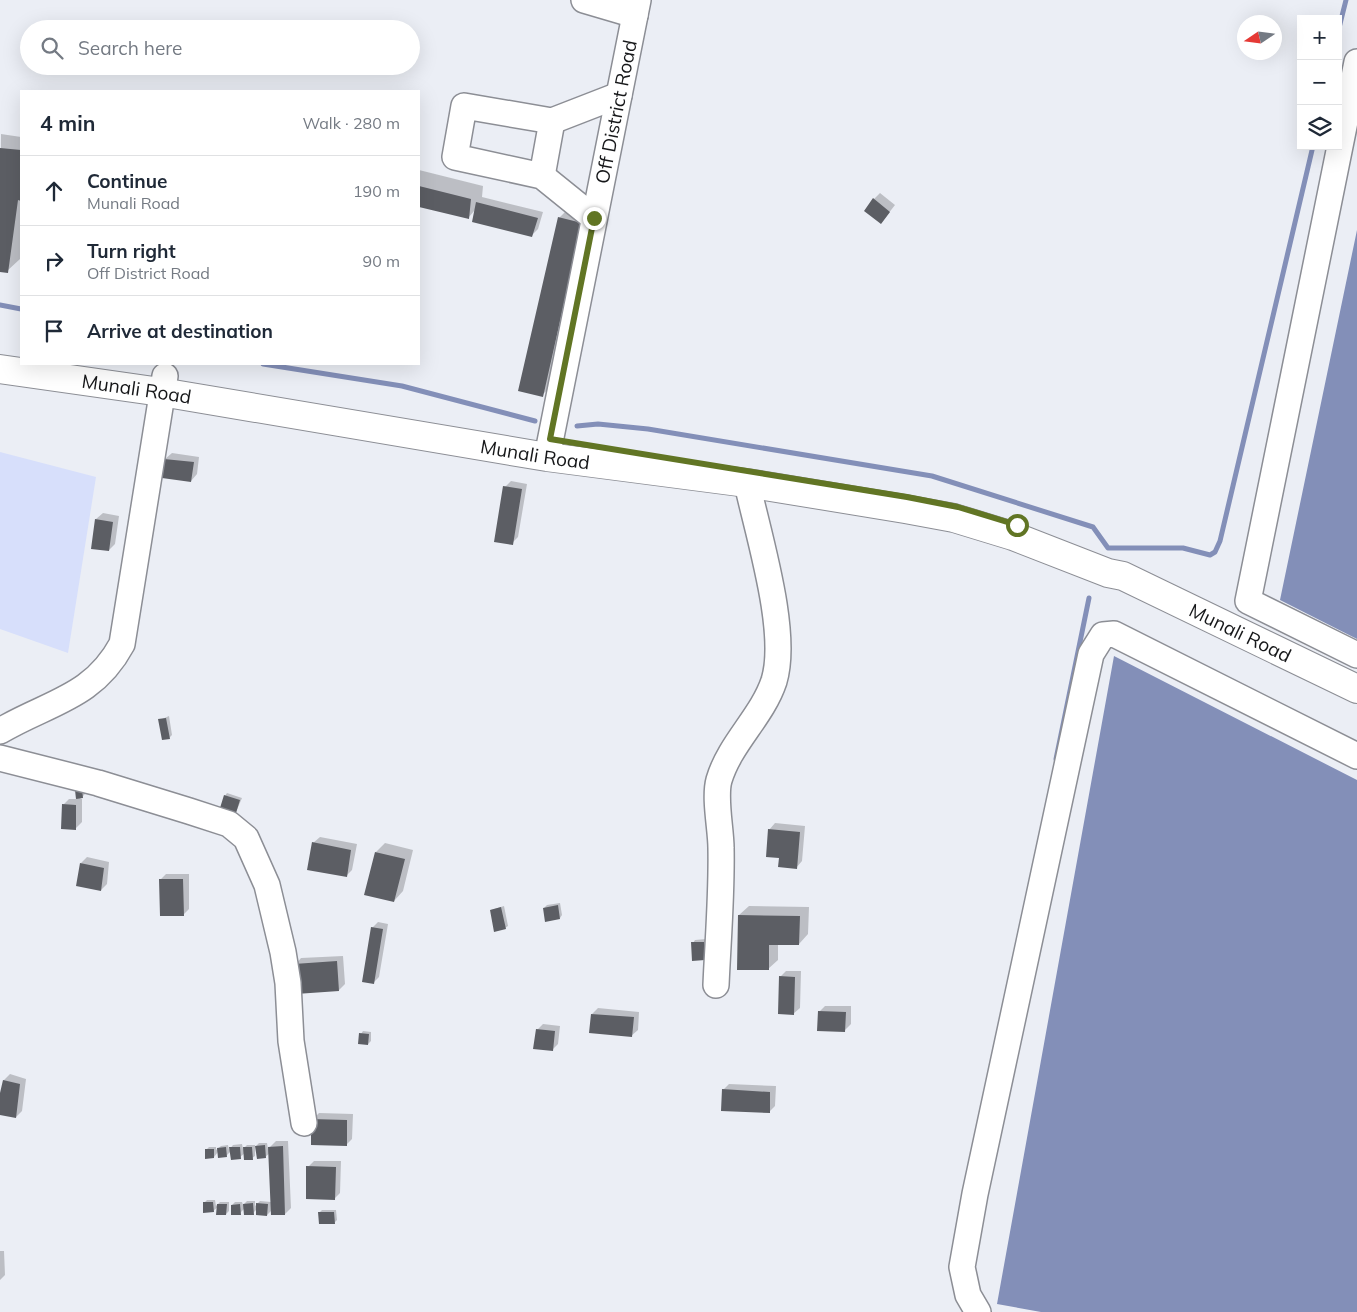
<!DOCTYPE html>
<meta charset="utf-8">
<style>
body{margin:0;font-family:Mulish,sans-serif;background:#f6f6f7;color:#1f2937}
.controls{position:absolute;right:15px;top:15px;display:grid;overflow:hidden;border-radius:0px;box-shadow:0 5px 20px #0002}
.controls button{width:45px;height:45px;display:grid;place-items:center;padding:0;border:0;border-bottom:1px solid #e0e1e3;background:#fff;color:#1f2937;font:25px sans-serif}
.compass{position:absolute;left:1237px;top:15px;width:45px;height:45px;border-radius:50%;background:#fff;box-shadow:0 5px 20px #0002;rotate:257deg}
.stop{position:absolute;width:15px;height:15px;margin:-11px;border:4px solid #617524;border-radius:50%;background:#fff}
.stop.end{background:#617524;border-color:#fff;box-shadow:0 1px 5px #0008}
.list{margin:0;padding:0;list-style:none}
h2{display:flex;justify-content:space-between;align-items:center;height:65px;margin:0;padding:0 20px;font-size:21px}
h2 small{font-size:16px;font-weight:400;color:#747a83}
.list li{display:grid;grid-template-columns:32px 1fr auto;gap:15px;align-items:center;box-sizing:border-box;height:70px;padding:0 20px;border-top:1px solid #e0e1e3}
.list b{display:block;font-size:19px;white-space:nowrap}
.list p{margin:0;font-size:16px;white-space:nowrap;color:#747a83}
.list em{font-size:16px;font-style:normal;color:#747a83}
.icon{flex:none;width:28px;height:28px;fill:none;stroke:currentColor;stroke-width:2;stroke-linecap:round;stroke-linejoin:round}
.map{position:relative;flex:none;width:1357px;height:1312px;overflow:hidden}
.search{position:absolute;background:#fff;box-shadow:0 5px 20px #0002;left:20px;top:20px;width:400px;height:55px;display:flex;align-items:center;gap:12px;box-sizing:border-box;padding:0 18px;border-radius:28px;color:#747a83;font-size:19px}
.panel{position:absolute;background:#fff;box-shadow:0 5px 20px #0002;left:20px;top:90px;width:400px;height:275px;border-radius:0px}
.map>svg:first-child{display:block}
.green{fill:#d7dffb}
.water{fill:#838fb8}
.shadow{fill:#0003}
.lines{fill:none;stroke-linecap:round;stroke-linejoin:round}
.stream{stroke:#838fb8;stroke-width:5}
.building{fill:#5c5e64}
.minor-casing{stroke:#8c8e95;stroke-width:28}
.major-casing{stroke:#8c8e95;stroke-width:30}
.minor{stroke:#fff;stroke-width:25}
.major{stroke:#fff;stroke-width:28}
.route{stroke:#617524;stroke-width:6}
.labels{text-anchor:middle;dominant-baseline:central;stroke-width:5;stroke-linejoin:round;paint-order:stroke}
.street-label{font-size:19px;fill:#161719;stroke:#fff}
</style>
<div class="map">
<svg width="1357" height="1312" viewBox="0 0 1357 1312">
<rect width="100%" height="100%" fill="#ebeef5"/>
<path class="green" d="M 0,452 L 96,477 L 68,653 L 0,629 Z"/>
<path class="water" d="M 1357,230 L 1357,639 L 1280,600 Z
M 1114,656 L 1357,780 L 1357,1312 L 1041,1312 L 997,1304 Z"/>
<path class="shadow" d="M 1,134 L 21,137 L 21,250 L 20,259 L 7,271 L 0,270 Z
M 419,170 L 483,186 L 482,197 L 543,212 L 538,229 L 532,235 L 475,210 L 468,218 L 419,206 Z
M 880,193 L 895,205 L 881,223 L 874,199 Z
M 572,205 L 594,211 L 555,383 L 542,395 L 559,218 Z
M 172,453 L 199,457 L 197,474 L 191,481 L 165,459 Z
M 511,481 L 527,484 L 518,537 L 512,543 L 505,487 Z
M 103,513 L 119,516 L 115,544 L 109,550 L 96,519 Z
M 169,716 L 172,735 L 169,738 L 160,720 Z
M 84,787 L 85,794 L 80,799 L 82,799 L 82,822 L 75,829 L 63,805 L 69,799 L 77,799 L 76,791 Z
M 227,793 L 242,798 L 236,812 L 225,796 Z
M 775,823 L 805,826 L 802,861 L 796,868 L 769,830 Z
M 320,837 L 357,844 L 352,870 L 346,876 L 313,843 Z
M 385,843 L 413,850 L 403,891 L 394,901 L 376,852 Z
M 87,857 L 109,862 L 107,884 L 101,890 L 81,863 Z
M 166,874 L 189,874 L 189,909 L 183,915 L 160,880 Z
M 560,903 L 562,915 L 560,918 L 544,908 L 547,905 Z
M 504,906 L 508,926 L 505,928 L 491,910 Z
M 749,906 L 809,907 L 808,934 L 799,944 L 778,944 L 778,960 L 768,969 L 739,915 Z
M 378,922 L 388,924 L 379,977 L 373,983 L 372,928 Z
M 706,939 L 707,957 L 704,959 L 693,943 L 695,940 Z
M 343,956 L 345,984 L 339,990 L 295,965 L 301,958 Z
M 786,971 L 801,971 L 800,1008 L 793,1014 L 780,977 Z
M 825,1006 L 851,1006 L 851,1024 L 844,1031 L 819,1012 Z
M 598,1008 L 639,1012 L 638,1030 L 631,1036 L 592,1014 Z
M 543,1024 L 560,1026 L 558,1044 L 552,1050 L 537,1030 Z
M 363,1031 L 371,1032 L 371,1041 L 368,1044 L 361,1034 Z
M 10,1074 L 26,1079 L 22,1111 L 16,1117 L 0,1114 L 0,1099 L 4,1080 Z
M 729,1084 L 776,1086 L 775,1106 L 769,1112 L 723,1090 Z
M 319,1113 L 353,1114 L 352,1139 L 346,1145 L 313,1119 Z
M 276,1141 L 288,1141 L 291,1208 L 285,1214 L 272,1210 L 267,1215 L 257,1209 L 253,1213 L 244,1209 L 240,1213 L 232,1205 L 235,1202 L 242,1202 L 243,1205 L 247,1201 L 255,1201 L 255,1206 L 260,1201 L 271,1202 L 270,1153 L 265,1157 L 256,1146 L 259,1143 L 267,1143 L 268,1149 Z
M 242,1144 L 243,1149 L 247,1145 L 255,1145 L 255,1156 L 252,1158 L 245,1153 L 240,1157 L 231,1151 L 226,1156 L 218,1152 L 214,1157 L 206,1150 L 209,1147 L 216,1147 L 216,1150 L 221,1146 L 228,1145 L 229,1150 L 233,1145 Z
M 314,1161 L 341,1161 L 340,1193 L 334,1199 L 308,1167 Z
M 207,1200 L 215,1200 L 216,1206 L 220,1202 L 229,1202 L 229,1211 L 226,1214 L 218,1207 L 213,1211 L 204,1203 Z
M 322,1210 L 336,1210 L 337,1220 L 334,1223 L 319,1213 Z
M 0,1251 L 4,1251 L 5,1275 L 0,1280 Z"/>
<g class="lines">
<path class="stream" d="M 1338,32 L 1346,0
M 0,305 L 21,309
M 263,364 L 402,386 L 535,421
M 577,426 L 598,424 L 648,429 L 932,476 L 1093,527 L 1108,548 L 1183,548 L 1210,555 L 1215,552 L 1220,541 L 1313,146
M 1056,759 L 1089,598"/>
</g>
<path class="building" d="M 0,148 L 21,150 L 21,201 L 18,200 L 8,273 L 0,272 Z
M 419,186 L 471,199 L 469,219 L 419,207 Z
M 873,198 L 890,212 L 881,224 L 864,211 Z
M 476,202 L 538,218 L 532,237 L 472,222 Z
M 558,217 L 582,223 L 543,397 L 518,391 Z
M 164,459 L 194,462 L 191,482 L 162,478 Z
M 503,486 L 522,489 L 513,545 L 494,542 Z
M 95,519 L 113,522 L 109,551 L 91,549 Z
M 166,718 L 170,739 L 162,740 L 158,719 Z
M 82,789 L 83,798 L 76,799 L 75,790 Z
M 224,795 L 240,800 L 236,813 L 220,808 Z
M 62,804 L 76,805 L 76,830 L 61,829 Z
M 768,829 L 800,832 L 797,869 L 778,867 L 779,858 L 766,857 Z
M 312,842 L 351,850 L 347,877 L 307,870 Z
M 375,852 L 405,859 L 394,902 L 364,895 Z
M 80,863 L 104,868 L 101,891 L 76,886 Z
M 159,879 L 183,879 L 184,916 L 160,916 Z
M 558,905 L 560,919 L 545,922 L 543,908 Z
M 501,907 L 506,929 L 494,932 L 490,910 Z
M 738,915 L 800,916 L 799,945 L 769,945 L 769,970 L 737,970 Z
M 371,927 L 383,929 L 374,984 L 362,982 Z
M 691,942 L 704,942 L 705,960 L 692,961 Z
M 337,961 L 339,991 L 296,994 L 294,964 Z
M 779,976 L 795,977 L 794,1015 L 778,1014 Z
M 818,1011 L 846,1012 L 845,1032 L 817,1031 Z
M 591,1014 L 634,1017 L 632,1037 L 589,1033 Z
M 536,1029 L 555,1031 L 553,1051 L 533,1049 Z
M 359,1033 L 369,1034 L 368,1045 L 358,1044 Z
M 3,1080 L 20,1084 L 16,1118 L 0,1115 L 0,1093 Z
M 722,1089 L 770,1092 L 770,1113 L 721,1111 Z
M 311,1119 L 347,1120 L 347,1146 L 311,1145 Z
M 265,1145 L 266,1158 L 257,1159 L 255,1146 Z
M 283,1146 L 285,1215 L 271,1215 L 268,1147 Z
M 226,1147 L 227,1157 L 218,1158 L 217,1148 Z
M 229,1147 L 240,1147 L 241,1159 L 231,1160 Z
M 243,1147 L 252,1147 L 253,1160 L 244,1160 Z
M 205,1149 L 214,1149 L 214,1158 L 205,1159 Z
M 306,1166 L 336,1167 L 335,1200 L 306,1199 Z
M 203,1202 L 213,1202 L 214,1212 L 203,1213 Z
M 253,1203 L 254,1215 L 244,1215 L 243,1204 Z
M 256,1203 L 268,1204 L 267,1216 L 256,1215 Z
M 217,1204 L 227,1204 L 226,1215 L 216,1215 Z
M 240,1204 L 241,1215 L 231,1215 L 231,1205 Z
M 318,1212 L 334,1212 L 335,1224 L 319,1224 Z"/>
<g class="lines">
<defs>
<g id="minor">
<path d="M 584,0 L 635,15"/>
<path d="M 1357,62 L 1248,601 L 1357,655"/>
<path d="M 542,176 L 552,121"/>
<path d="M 594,218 L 542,176 L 455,157 L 464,106 L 552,121 L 619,95"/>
<path id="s1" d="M 547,457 L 638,0"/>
<path d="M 0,731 C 49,702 93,698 122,644 L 165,376"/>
<path d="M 0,758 L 98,783 L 189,811 L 229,824 L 246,838 L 267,885 L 283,952 L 288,983 L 291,1041 L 304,1123"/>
<path d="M 716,985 C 718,939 722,893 721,848 C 721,829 714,798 719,780 C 730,743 762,717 774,681 C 789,632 758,534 747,483"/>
<path d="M 978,1312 L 968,1295 L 962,1267 L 975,1194 L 1091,654 L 1103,635 L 1114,634 L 1357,756"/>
</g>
<g id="major">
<path id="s2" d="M 0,369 L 161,392 L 547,457 L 747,483 L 905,509 L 954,518 L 1013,536 L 1108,573 L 1123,576 L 1357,689"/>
</g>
</defs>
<use href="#minor" class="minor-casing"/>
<use href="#major" class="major-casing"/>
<use href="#minor" class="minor"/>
<use href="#major" class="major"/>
</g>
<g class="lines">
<path class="route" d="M 594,218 L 550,439 L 907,497 L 958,507 L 1017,525"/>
</g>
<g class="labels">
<g class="street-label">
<text stroke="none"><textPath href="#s1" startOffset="352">Off District Road</textPath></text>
<text stroke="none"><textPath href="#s2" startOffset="138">Munali Road</textPath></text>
<text stroke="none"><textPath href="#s2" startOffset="542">Munali Road</textPath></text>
<text stroke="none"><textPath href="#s2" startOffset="1275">Munali Road</textPath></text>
</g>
</g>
</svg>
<div class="controls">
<button>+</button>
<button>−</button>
<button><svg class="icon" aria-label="layers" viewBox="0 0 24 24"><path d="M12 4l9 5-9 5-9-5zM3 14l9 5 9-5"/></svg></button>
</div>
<svg class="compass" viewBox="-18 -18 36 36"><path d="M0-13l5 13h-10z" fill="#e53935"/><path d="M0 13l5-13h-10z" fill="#747a83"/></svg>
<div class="stop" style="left:1017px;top:525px"></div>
<div class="stop end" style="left:594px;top:218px"></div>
<div class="search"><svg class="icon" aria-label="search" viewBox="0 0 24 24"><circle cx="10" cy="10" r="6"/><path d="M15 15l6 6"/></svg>Search here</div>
<section class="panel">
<h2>4 min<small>Walk · 280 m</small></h2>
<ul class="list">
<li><svg class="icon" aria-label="ahead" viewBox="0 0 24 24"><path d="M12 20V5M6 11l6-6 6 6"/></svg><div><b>Continue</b><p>Munali Road</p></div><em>190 m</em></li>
<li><svg class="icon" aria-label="right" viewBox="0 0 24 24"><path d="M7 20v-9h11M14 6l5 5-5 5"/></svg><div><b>Turn right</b><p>Off District Road</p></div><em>90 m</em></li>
<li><svg class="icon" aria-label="arrive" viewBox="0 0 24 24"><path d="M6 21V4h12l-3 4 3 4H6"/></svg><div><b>Arrive at destination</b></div></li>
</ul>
</section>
</div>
